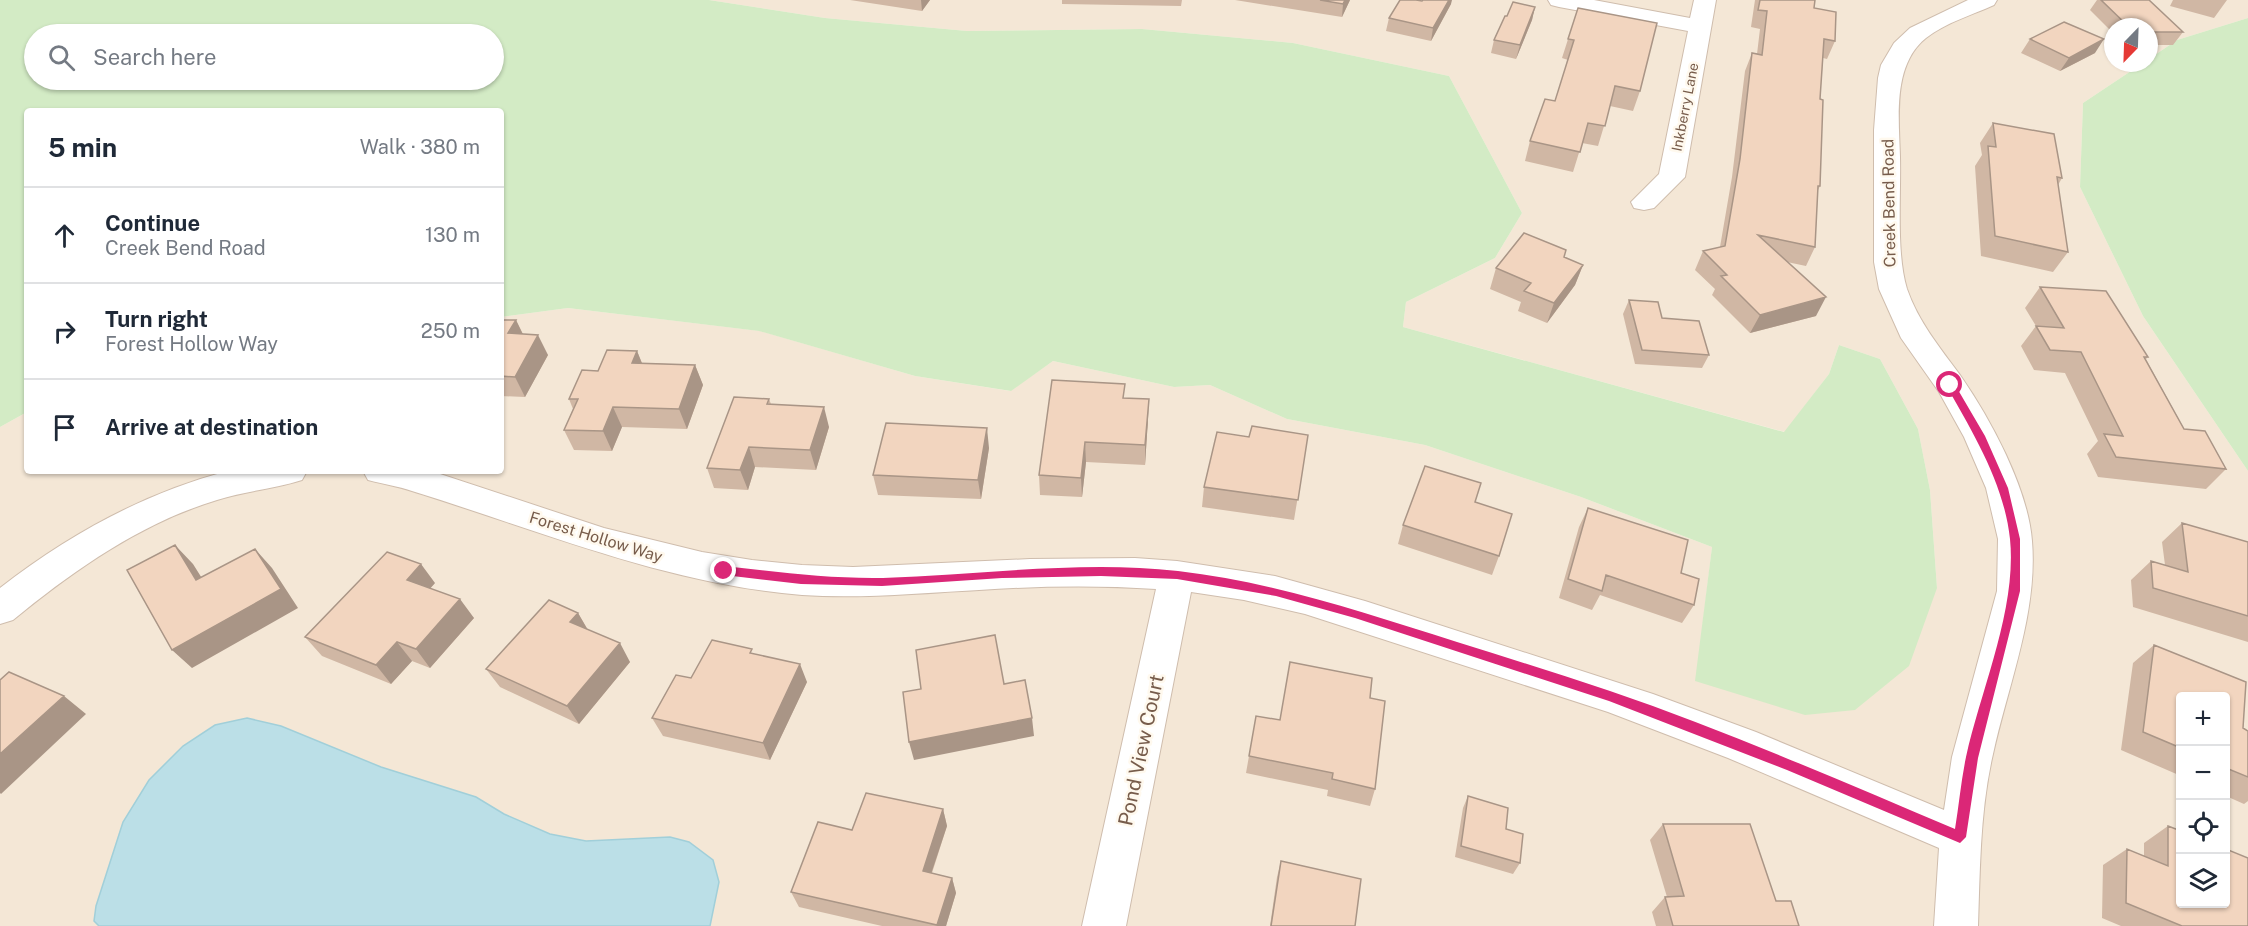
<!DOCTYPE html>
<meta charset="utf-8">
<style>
body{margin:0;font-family:"Public Sans",sans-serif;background:#f2f2f3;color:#1f2937}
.controls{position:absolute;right:18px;bottom:18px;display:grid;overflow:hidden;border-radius:6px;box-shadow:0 2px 4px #0004}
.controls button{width:54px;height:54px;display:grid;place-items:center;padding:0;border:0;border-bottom:2px solid #e0e1e3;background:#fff;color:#1f2937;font:30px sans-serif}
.compass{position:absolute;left:2104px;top:18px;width:54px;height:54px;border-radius:50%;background:#fff;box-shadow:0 2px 4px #0004;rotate:203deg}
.stop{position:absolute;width:18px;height:18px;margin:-14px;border:4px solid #db2777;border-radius:50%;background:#fff}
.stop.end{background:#db2777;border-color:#fff;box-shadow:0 2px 6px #0008}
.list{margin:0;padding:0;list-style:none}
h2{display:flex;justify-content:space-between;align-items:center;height:78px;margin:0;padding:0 24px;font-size:26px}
h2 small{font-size:20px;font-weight:400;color:#747a83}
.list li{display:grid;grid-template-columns:39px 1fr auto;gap:18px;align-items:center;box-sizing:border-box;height:96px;padding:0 24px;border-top:2px solid #e0e1e3}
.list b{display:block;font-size:22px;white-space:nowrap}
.list p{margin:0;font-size:20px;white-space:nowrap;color:#747a83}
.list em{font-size:20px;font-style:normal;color:#747a83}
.icon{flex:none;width:33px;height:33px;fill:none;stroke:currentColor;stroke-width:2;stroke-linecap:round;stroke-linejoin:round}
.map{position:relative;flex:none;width:2248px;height:926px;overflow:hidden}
.search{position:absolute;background:#fff;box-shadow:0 2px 4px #0004;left:24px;top:24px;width:480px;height:66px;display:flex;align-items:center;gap:15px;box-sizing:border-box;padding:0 21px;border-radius:33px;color:#747a83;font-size:22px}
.panel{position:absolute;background:#fff;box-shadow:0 2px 4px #0004;left:24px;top:108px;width:480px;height:366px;border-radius:6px}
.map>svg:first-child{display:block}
.residential{fill:#f4e7d6;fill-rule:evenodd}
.green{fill:#d3ebc5;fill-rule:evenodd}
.water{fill:#bbdfe7;stroke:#a1cfd9;stroke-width:1.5}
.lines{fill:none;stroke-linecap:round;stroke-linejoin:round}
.minor-casing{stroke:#cfbdad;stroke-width:2}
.minor{fill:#fff;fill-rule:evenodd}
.wall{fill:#d0b7a4}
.shaded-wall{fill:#a99586}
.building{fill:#f2d5bf;stroke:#a99586;stroke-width:1.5}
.route{fill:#db2777}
.labels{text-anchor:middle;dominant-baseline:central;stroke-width:5;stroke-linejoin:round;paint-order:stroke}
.far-street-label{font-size:14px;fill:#775c4b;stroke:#fff9ee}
.street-label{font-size:16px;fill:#775c4b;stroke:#fff9ee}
.near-street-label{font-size:20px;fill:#775c4b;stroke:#fff9ee}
</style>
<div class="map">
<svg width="2248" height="926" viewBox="0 0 2248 926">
<rect width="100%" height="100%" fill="#fdf5e8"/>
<path class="residential" d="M 709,0 L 2248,0 L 2248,18 L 2177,40 L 2149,59 L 2149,27 L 2113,27 L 2113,63 L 2143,63 L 2083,103 L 2080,187 L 2143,316 L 2248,471 L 2248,926 L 0,926 L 0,427 L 27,412 L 27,471 L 501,471 L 501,317 L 568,308 L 760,331 L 915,376 L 1010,391 L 1053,361 L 1174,387 L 1210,385 L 1287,419 L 1425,445 L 1581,497 L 1712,547 L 1696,681 L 1937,588 L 1930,490 L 1918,429 L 1880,359 L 1839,345 L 1829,374 L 1785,432 L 1403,327 L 1406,302 L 1495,258 L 1522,213 L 1449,76 L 1293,43 L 1142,29 L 967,31 L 825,18 ZM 2180,696 L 2226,696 L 2226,904 L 2180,904 Z"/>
<path class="green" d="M 0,0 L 709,0 L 825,18 L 967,31 L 1142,29 L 1293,43 L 1449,76 L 1522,213 L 1495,258 L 1406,302 L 1403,327 L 1784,432 L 1829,374 L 1839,345 L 1880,359 L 1918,429 L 1930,490 L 1937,588 L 1909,666 L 1855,710 L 1805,715 L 1695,681 L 1712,547 L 1581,497 L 1425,445 L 1287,419 L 1210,385 L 1174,387 L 1053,361 L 1011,391 L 915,376 L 759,331 L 568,308 L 501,317 L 501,111 L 27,111 L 27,412 L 0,427 ZM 34,34 L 494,34 L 494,80 L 34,80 Z
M 2248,18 L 2248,471 L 2143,316 L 2080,187 L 2083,103 L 2143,63 L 2149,63 L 2149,59 L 2177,40 Z"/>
<path class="water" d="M 247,718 L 281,726 L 381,767 L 476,797 L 504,814 L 550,834 L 586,841 L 670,837 L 689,842 L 713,860 L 719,882 L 710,926 L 99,926 L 94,921 L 96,906 L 123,822 L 149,780 L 183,746 L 215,725 Z"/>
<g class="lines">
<defs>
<path id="minor" d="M 1548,0 L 1594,0 L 1690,18 L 1694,0 L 1716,0 L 1685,177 L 1654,208 L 1644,210 L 1634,208 L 1631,202 L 1659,174 L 1688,31 L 1559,7 L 1551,5 Z
M 1968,0 L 1997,0 L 1994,5 C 1972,15 1945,23 1926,38 C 1892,65 1899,119 1900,157 C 1901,196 1896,253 1907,289 C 1918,321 1940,348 1960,375 C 1990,418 2028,488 2032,541 C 2038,613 2008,685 1993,754 C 1980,810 1980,869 1978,926 L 1934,926 L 1939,848 L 1728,758 L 1608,712 L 1305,614 L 1244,600 L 1191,592 L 1126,926 L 1082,926 L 1156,589 C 1097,585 1038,586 979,590 C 920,593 861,599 802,595 C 666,584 541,531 412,491 C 398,486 383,484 368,480 L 363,471 L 431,471 L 604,528 L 702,552 L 752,560 L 802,565 L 853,567 L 1030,559 L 1135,558 L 1177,561 L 1275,576 L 1365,601 L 1653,694 L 1756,732 L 1944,810 L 1952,757 L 1997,591 L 1998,539 L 1986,488 L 1964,437 L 1939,392 L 1901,338 L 1879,289 L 1874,262 L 1874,130 L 1878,78 L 1881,65 L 1894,43 L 1910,28 Z
M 228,471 L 307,471 L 302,480 C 274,489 245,491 217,500 C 141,523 74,570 13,620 L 0,624 L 0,588 C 68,535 144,493 228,471 Z"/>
</defs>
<use href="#minor" class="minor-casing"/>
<use href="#minor" class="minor"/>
</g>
<path class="wall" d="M 850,0 L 930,0 L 922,11 Z
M 1062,0 L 1182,0 L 1181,6 L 1062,4 Z
M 1235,0 L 1350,0 L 1342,17 Z
M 1755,0 L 1815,0 L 1814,8 L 1835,41 L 1827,59 L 1823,58 L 1820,99 L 1820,186 L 1818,190 L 1815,247 L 1806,266 L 1787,262 L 1816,316 L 1750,333 L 1712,295 L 1715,289 L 1695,270 L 1703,251 L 1720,247 L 1732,177 L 1745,71 L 1752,53 L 1757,54 L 1760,29 L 1751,27 Z
M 2097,0 L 2149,0 L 2183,32 L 2173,45 L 2149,45 L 2149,27 L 2113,27 L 2113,33 L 2090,10 Z
M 2173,0 L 2227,0 L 2214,18 L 2170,6 Z
M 1422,1 L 1451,4 L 1431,41 L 1386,31 L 1389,18 Z
M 1535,7 L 1532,20 L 1516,59 L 1491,53 L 1494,40 L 1507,16 Z
M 1578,8 L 1640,91 L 1633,111 L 1610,106 L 1598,146 L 1582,143 L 1573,172 L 1525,161 L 1530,141 L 1555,101 L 1568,60 L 1562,58 Z
M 2030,39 L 2095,53 L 2060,71 L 2021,53 Z
M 1993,123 L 2062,178 L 2058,185 L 2068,252 L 2053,272 L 1981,256 L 1975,166 L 1982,155 L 1980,143 Z
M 1564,257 L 1583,265 L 1575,285 L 1547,323 L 1518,311 L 1521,302 L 1490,289 L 1496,268 Z
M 2040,287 L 2148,357 L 2146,359 L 2184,429 L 2226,469 L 2206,489 L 2098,477 L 2087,454 L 2098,441 L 2065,373 L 2034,370 L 2021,346 L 2036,326 L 2025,308 Z
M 1629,300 L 1662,318 L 1709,355 L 1702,368 L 1635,364 L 1623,314 Z
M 501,320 L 516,320 L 523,334 L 548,355 L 525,397 L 501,396 Z
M 637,351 L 642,363 L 695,365 L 703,385 L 687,429 L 622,427 L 612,451 L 574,450 L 564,430 L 573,409 L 569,399 L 598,371 Z
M 1125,398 L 1148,419 L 1145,465 L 1086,462 L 1082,497 L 1040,495 L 1039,475 Z
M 769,399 L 771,404 L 829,427 L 816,470 L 755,467 L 748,490 L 714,488 L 707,468 Z
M 1308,435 L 1294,520 L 1202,507 L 1204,487 L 1249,437 Z
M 989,448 L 981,499 L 878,495 L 873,475 Z
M 1475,502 L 1499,556 L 1492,575 L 1398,544 L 1403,525 Z
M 1588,508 L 1681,573 L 1694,605 L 1682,623 L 1600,595 L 1592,610 L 1559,598 L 1579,527 Z
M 2182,523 L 2248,542 L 2248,642 L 2133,607 L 2131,580 L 2151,561 L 2165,565 L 2162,542 Z
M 435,583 L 430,588 L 474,618 L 430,668 L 412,661 L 391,684 L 322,656 L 305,637 Z
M 578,613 L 588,630 L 630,662 L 579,724 L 500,687 L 486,669 Z
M 2154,645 L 2246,682 L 2243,728 L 2248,731 L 2248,801 L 2244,804 L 2226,796 L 2226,696 L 2181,696 L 2181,776 L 2121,750 L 2133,663 Z
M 754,654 L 807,682 L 770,760 L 663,736 L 652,718 L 691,678 Z
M 1290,662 L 1370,698 L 1375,789 L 1370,806 L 1327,796 L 1328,790 L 1246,773 L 1249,756 L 1280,720 Z
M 1468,796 L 1506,829 L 1520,863 L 1513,874 L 1455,857 L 1463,808 Z
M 943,809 L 947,826 L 932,873 L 952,878 L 956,893 L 946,926 L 882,926 L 799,907 L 791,892 L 852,830 Z
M 1663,824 L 1776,901 L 1799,926 L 1656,926 L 1652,912 L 1665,897 L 1667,897 L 1650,840 Z
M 2168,826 L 2248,926 L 2121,926 L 2102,918 L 2103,865 L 2127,849 L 2144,856 L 2144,843 Z
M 1281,861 L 1355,926 L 1270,926 L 1277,877 Z"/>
<path class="shaded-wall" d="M 921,0 L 930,0 L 922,11 Z
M 1345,0 L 1350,0 L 1342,17 L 1343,4 Z
M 1449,0 L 1452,0 L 1451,4 L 1431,41 L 1433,28 Z
M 1535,7 L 1532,20 L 1516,59 L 1520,45 Z
M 2104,39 L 2095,53 L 2060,71 L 2069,58 Z
M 1583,265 L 1575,285 L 1547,323 L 1554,303 Z
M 1826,297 L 1816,316 L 1750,333 L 1760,315 Z
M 516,320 L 526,341 L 508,333 Z
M 538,335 L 548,355 L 525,397 L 515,377 Z
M 637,351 L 645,371 L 632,363 Z
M 695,365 L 703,385 L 687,429 L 679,409 Z
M 1149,399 L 1148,419 L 1145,465 L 1145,445 Z
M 613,407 L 622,427 L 612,451 L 603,431 Z
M 824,407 L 829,427 L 816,470 L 810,450 Z
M 987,428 L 989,448 L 981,499 L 978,480 Z
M 1085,442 L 1086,462 L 1082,497 L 1081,478 Z
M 749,447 L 755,467 L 748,490 L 740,470 Z
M 175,545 L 193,564 L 215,599 L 196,580 Z
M 255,549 L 272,568 L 298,608 L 192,668 L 172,650 Z
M 421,564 L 435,583 L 421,599 L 407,580 Z
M 460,599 L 474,618 L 430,668 L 416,649 Z
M 578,613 L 589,632 L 570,622 Z
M 397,642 L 412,661 L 391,684 L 376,665 Z
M 620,643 L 630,662 L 579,724 L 567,706 Z
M 800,664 L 807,682 L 770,760 L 763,743 Z
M 64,696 L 86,714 L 1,794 L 0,793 L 0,754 Z
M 1032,718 L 1034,736 L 914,760 L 909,742 Z
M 943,809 L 947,826 L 927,886 L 923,871 Z
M 952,878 L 956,893 L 946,926 L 937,926 Z"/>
<path class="building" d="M 1320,0 L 1345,0 L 1343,4 Z
M 1400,0 L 1416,0 L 1422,1 L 1423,0 L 1449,0 L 1433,28 L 1389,18 Z
M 1760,0 L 1815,0 L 1814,8 L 1836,12 L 1835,41 L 1824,39 L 1820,99 L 1823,100 L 1820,186 L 1818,186 L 1815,247 L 1758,235 L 1826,297 L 1760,315 L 1721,276 L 1727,275 L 1703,251 L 1725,246 L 1740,159 L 1752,53 L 1762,55 L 1767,11 L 1758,10 Z
M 2101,0 L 2149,0 L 2183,32 L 2149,32 L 2149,27 L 2129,27 Z
M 1513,2 L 1535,7 L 1520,45 L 1494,40 L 1505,16 L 1507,16 Z
M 1578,8 L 1657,23 L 1640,91 L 1615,86 L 1605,126 L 1588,123 L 1580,152 L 1530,141 L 1545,99 L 1555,101 L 1574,40 L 1568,39 Z
M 2064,22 L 2104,39 L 2069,58 L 2030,39 Z
M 1993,123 L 2054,134 L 2062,178 L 2057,177 L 2068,252 L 1995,236 L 1988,146 L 1996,147 Z
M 1524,233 L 1566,250 L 1564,257 L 1583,265 L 1554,303 L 1524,291 L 1531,283 L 1496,268 Z
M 2040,287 L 2106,291 L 2148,357 L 2144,357 L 2184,429 L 2205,431 L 2226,469 L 2116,457 L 2104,434 L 2123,436 L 2081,352 L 2050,350 L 2036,326 L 2064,328 Z
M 1629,300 L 1658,302 L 1662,318 L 1699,321 L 1709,355 L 1642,350 Z
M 501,320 L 516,320 L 508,333 L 538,335 L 515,377 L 501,376 Z
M 607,350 L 637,351 L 632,363 L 695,365 L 679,409 L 613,407 L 603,431 L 564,430 L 578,399 L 569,399 L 582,370 L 598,371 Z
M 1052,380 L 1125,384 L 1123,398 L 1149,399 L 1145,445 L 1085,442 L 1081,478 L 1039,475 Z
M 734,397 L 769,399 L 767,404 L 824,407 L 810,450 L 749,447 L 740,470 L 707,468 Z
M 886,423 L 987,428 L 978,480 L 873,475 Z
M 1252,426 L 1308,435 L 1298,500 L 1204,487 L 1217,432 L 1249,437 Z
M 1425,466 L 1481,483 L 1475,502 L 1512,514 L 1499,556 L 1403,525 Z
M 1588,508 L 1688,540 L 1681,573 L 1699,579 L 1694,605 L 1606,575 L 1602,591 L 1568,579 Z
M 2182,523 L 2248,542 L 2248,616 L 2153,588 L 2151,561 L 2188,572 Z
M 175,545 L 196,580 L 255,549 L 281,589 L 172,650 L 127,570 Z
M 387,552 L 421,564 L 407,580 L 460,599 L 416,649 L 397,642 L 376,665 L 305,637 Z
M 549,600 L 578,613 L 570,622 L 620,643 L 567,706 L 486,669 Z
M 995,635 L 1004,684 L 1025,680 L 1032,718 L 909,742 L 903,692 L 921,689 L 916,650 Z
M 712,640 L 752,649 L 750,653 L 800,664 L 763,743 L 652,718 L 676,675 L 691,678 Z
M 2154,645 L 2246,682 L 2243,728 L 2248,731 L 2248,777 L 2226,768 L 2226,696 L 2181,696 L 2181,748 L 2143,732 Z
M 1290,662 L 1372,678 L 1370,698 L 1385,701 L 1375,789 L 1332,779 L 1333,773 L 1249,756 L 1256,716 L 1280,720 Z
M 9,672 L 64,696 L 0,754 L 0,680 Z
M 866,793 L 943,809 L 923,871 L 952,878 L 937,925 L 791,892 L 818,822 L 852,830 Z
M 1468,796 L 1508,808 L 1506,829 L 1523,834 L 1520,863 L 1461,846 Z
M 1663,824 L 1750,824 L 1776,901 L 1791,901 L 1799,926 L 1673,926 L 1665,897 L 1684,896 Z
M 2168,826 L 2181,831 L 2181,903 L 2226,903 L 2226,849 L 2248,858 L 2248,926 L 2182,926 L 2126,903 L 2127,849 L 2168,866 Z
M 1281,861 L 1361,879 L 1355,926 L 1271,926 Z"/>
<path class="route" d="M 1950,382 L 1954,383 L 1985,436 L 2008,488 L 2020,539 L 2020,591 L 1978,758 L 1966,837 L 1960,843 L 1787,770 L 1609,701 L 1355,618 L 1276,596 L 1177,579 L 1101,576 L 1002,578 L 882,586 L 801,584 L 724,575 L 718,571 L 724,566 C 777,572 830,579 883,578 C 981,575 1080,560 1178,571 C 1274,582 1365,613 1457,642 C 1508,658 1559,674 1610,691 C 1727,731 1841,781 1955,829 C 1959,805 1961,781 1966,757 C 1981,689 2017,609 2010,539 C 2004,483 1973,433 1946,385 Z"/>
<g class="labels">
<g class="far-street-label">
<text transform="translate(1685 107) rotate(-79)">Inkberry Lane</text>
</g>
<g class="street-label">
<text transform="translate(1889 203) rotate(-91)">Creek Bend Road</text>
<text transform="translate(596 537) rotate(17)">Forest Hollow Way</text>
</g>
<g class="near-street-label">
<text transform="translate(1141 750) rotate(-78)">Pond View Court</text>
</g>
</g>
</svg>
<div class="controls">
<button>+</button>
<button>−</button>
<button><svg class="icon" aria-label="locate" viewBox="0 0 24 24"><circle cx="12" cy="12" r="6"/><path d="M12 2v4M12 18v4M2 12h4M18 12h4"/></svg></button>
<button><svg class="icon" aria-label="layers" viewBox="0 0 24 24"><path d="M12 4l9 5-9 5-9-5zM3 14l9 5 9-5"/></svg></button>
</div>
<svg class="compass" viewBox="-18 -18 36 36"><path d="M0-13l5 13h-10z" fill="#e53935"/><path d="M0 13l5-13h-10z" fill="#747a83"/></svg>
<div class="stop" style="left:1950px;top:385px"></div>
<div class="stop end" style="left:724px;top:571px"></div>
<div class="search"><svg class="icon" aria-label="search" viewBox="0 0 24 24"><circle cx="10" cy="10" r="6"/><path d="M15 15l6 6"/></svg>Search here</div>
<section class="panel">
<h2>5 min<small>Walk · 380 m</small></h2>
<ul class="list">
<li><svg class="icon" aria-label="ahead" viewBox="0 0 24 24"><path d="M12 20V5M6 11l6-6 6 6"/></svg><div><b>Continue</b><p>Creek Bend Road</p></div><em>130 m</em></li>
<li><svg class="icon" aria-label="right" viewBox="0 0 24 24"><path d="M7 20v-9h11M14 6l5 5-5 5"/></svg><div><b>Turn right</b><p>Forest Hollow Way</p></div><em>250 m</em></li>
<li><svg class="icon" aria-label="arrive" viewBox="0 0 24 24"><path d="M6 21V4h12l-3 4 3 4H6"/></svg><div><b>Arrive at destination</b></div></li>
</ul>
</section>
</div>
